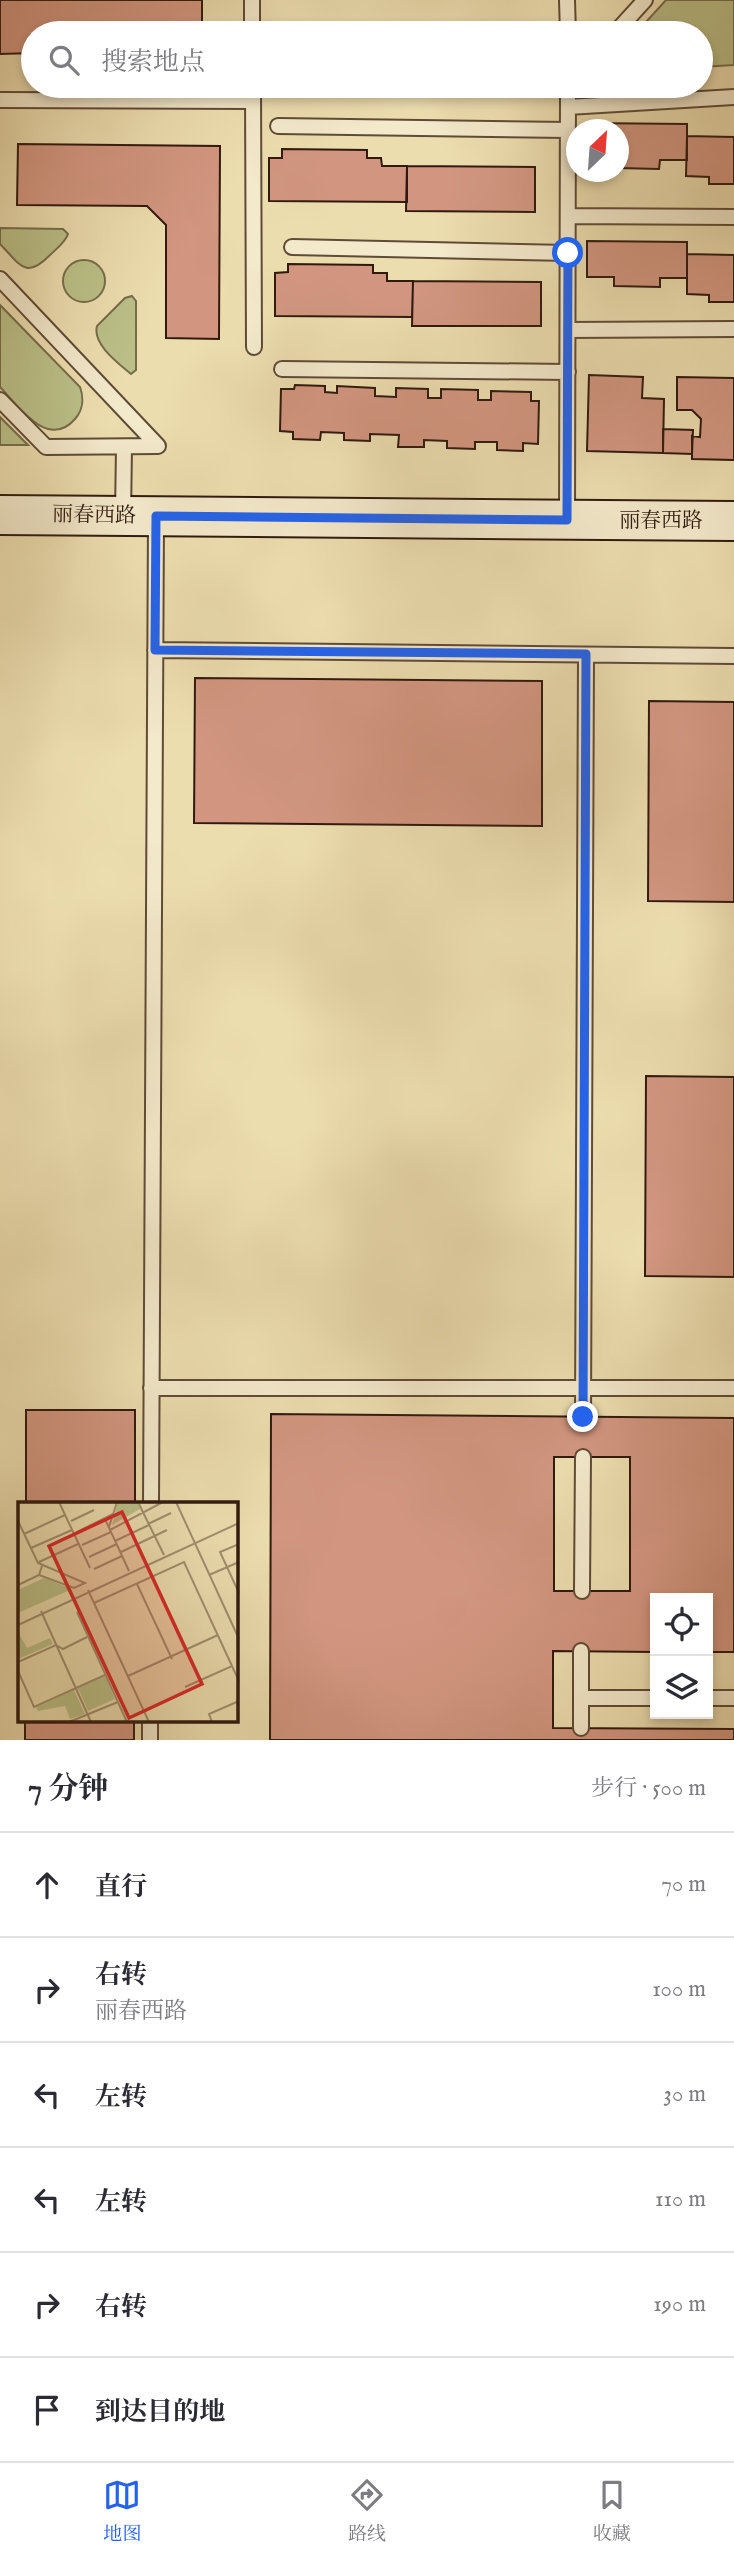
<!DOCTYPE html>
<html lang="zh">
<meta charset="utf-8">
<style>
body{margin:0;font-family:"IM FELL English","Noto Serif SC",serif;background:#f2f2f3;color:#2b2b33}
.controls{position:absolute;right:21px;bottom:21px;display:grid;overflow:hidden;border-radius:0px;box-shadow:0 4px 10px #0003}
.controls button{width:63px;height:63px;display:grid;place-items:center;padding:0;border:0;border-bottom:2px solid #e1e1e2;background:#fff;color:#2b2b33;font:35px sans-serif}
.compass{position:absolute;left:566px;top:119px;width:63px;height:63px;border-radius:50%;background:#fff;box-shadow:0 4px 10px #0003;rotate:25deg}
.stop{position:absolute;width:21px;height:21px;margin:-16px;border:5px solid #2563eb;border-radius:50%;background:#fff}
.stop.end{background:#2563eb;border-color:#fff;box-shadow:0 2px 7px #0008}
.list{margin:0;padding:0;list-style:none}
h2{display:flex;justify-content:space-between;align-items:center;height:91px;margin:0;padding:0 28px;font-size:30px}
h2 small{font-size:23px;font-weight:400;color:#7c7c81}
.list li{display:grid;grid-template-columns:46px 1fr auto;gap:21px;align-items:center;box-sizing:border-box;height:105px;padding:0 28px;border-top:2px solid #e1e1e2}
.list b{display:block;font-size:26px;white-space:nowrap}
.list p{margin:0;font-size:23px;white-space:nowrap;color:#7c7c81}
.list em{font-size:23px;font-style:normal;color:#7c7c81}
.icon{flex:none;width:38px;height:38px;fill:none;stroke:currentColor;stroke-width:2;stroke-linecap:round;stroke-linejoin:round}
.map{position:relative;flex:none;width:734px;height:1740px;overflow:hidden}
.search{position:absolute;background:#fff;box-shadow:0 4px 10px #0003;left:21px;right:21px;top:21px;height:77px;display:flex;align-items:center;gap:18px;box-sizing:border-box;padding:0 24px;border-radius:38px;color:#7c7c81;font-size:26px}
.sheet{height:721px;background:#fff}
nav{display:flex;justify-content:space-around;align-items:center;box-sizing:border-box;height:98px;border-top:2px solid #e1e1e2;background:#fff;font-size:19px;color:#7c7c81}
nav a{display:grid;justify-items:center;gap:4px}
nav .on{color:#2563eb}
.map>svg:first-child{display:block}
.green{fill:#bbc088;stroke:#766d4c;stroke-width:2}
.building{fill:#d29680;stroke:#301a0f;stroke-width:2;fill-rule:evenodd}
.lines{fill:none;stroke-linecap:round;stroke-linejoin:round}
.lane-casing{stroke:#5f4b37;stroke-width:18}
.secondary-casing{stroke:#301a0f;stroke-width:42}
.lane{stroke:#f3e9cb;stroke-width:14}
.secondary{stroke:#f3e9cb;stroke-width:38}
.route{stroke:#2563eb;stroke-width:9}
.labels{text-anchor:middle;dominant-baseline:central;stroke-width:7;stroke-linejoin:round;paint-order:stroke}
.street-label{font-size:21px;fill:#301a0f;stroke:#f3e9cb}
.inset-road{fill:none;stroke:#a18f6f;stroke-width:2}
.view{fill:#d62828;fill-opacity:0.15;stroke:#d62828;stroke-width:3.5}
.inset-edge{fill:none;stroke:#301a0f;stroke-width:3.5}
</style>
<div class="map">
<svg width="734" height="1740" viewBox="0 0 734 1740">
<rect width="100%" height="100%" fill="#ecddaf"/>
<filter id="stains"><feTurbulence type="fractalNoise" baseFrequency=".00286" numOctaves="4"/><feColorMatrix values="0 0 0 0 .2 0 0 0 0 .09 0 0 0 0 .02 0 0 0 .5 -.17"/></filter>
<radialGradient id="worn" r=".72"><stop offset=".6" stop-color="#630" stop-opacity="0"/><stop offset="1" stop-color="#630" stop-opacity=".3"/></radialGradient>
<path class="green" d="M 666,0 L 734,0 L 734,65 L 701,67 L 701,33 L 636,33 Z
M 0,228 L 63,229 L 68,234 C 65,243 56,249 49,256 C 25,280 20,264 0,244 Z
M63 281a21 21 0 1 1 42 0a21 21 0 1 1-42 0Z
M 132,296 L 136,301 L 136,370 L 131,374 C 118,363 92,344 97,326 L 125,298 Z
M 0,305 L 80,387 C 84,398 83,410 75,419 C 48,450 18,406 0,387 Z
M 0,417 L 28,445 L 0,445 Z"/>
<path class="building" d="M 0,0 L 202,0 L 202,33 L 33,33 L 33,53 L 0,54 Z
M 282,29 L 368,29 L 368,33 L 282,33 Z
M 407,86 L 536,86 L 536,91 L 407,90 Z
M 586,123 L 687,124 L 687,160 L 660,160 L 659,169 L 618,168 L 618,130 L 586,130 Z
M 687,136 L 734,137 L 734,184 L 709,184 L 709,177 L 686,176 Z
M 18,144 L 220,146 L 219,339 L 166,338 L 166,225 L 147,206 L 17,205 Z
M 282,149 L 367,150 L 367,158 L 381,158 L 382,166 L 407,166 L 407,202 L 269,201 L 269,158 L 282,158 Z
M 407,166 L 535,167 L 535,212 L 406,211 Z
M 587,241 L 687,242 L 687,278 L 660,278 L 660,287 L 614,286 L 614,277 L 587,277 Z
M 687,254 L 734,255 L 734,302 L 709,302 L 709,295 L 687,294 Z
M 288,264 L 373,265 L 373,273 L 387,273 L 387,281 L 413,281 L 412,317 L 275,316 L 275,273 L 288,272 Z
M 413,281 L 541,282 L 541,326 L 412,326 Z
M 589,375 L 643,377 L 642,398 L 664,399 L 663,453 L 587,451 Z
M 677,377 L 734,378 L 734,460 L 692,459 L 692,436 L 700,437 L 701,419 L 692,410 L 677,410 Z
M 295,385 L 325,386 L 325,392 L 337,393 L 337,386 L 375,388 L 375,396 L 396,397 L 396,388 L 428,389 L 428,398 L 441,398 L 441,389 L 478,390 L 478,400 L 491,400 L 491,391 L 531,392 L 531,401 L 539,401 L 538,444 L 523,443 L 523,451 L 497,450 L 497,442 L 475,442 L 475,449 L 447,448 L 447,441 L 424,440 L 424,447 L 398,447 L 399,435 L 370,434 L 370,441 L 344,440 L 344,433 L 321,432 L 320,440 L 293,439 L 293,432 L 280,431 L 281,389 L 294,389 Z
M 663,429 L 693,430 L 692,454 L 663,453 Z
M 195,678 L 542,681 L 542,826 L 194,823 Z
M 649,701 L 734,702 L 734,902 L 648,901 Z
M 646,1076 L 734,1077 L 734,1277 L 645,1276 Z
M 26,1410 L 135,1410 L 135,1504 L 26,1504 Z
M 271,1414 L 734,1418 L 734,1652 L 708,1652 L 708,1598 L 655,1598 L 655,1652 L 553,1651 L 553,1728 L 734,1729 L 734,1740 L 270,1740 ZM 554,1457 L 630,1457 L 630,1591 L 554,1591 Z
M 25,1721 L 134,1721 L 134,1740 L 25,1740 Z"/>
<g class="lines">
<defs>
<path id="lane" d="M 252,0 L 252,33
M 567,0 L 568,33
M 615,33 L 645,0
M 253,86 L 254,347
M 0,100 L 253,101
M 568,107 L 734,97
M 278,126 L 568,130
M 568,216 L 734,217
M 292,247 L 568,253
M 0,279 L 158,446 L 46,447 L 0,400
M 568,330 L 734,329
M 282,369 L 568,372
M 123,515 L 124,447
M 567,519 L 568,86
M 155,650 L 734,656
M 151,1388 L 734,1388
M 583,1417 L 586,655
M 151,1504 L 156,518
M 582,1591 L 583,1457
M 581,1698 L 655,1698
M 708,1698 L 734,1698
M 581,1728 L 581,1651
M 150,1740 L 150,1721"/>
<path id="secondary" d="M 0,515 L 734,521"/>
</defs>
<use href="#lane" class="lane-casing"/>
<use href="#secondary" class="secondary-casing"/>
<use href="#lane" class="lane"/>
<use href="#secondary" class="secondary"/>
</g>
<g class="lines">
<path class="route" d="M 568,253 L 567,520 L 156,516 L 155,650 L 586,654 L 583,1417"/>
</g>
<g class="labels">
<g class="street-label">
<text transform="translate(94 516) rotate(1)">丽春西路</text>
<text x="661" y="521">丽春西路</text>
</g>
</g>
<g transform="translate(18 1502)">
<rect width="220" height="220" fill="#ecddaf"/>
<path d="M 100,0 L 119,0 L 122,7 L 94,23 ZM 26,76 L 54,87 L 0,111 L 0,88 ZM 0,130 L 9,146 L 32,136 L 35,142 L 0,157 ZM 87,174 L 97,197 L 70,209 L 60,186 ZM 56,188 L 67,212 L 52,217 L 47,204 L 20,209 L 18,205 Z" fill="#bbc088"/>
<path class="inset-road" d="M 41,0 L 72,66M 120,0 L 146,53M 158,0 L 221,137M 87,17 L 111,69M 0,19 L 20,61 L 67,81 L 56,86 L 21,73M 53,19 L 76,8M 130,22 L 153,11M 91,25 L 99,0M 92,28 L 145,0M 59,30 L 95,12M 6,32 L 47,13M 97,39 L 131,23M 221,42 L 202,50 L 221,91M 64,43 L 93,30M 13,46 L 54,28M 103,50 L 149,28M 71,55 L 99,42M 21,60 L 60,42M 76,67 L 104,54M 191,73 L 221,60M 119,82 L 154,157M 0,83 L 21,73 L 24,64M 70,88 L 131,220M 76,101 L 166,60 L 214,164M 23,109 L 73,220M 59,110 L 109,220M 0,123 L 221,21M 0,160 L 38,143 L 45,147 L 69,135M 0,169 L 16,205 L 87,173M 110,174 L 200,133M 167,185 L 214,164 L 221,179M 51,220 L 100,200M 194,220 L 191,212 L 221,199"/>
<path class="view" d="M 104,10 L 184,182 L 111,216 L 31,44 Z"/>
<rect width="220" height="220" class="inset-edge"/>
</g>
<rect width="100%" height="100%" filter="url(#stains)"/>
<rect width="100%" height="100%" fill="url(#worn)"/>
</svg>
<div class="controls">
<button><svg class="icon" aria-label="locate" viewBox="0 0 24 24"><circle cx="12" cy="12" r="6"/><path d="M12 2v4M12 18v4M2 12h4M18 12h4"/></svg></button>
<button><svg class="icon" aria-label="layers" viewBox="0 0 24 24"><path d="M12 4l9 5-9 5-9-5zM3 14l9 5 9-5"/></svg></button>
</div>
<svg class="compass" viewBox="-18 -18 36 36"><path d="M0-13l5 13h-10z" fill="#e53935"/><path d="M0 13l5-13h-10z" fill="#7c7c81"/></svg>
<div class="stop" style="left:568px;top:253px"></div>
<div class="stop end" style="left:583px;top:1417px"></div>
<div class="search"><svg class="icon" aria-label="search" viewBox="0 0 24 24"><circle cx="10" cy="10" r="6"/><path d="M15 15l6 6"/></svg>搜索地点</div>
</div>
<section class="sheet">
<h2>7 分钟<small>步行 · 500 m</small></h2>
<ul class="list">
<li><svg class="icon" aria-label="ahead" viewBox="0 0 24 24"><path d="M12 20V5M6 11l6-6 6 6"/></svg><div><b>直行</b></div><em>70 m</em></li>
<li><svg class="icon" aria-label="right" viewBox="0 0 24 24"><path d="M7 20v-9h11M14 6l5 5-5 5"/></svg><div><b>右转</b><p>丽春西路</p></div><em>100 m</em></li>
<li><svg class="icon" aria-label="left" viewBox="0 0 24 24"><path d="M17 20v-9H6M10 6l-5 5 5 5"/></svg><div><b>左转</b></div><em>30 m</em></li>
<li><svg class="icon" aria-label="left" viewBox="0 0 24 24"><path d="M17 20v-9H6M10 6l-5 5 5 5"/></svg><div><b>左转</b></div><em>110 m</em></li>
<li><svg class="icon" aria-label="right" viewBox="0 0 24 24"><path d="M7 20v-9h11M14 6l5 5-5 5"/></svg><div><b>右转</b></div><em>190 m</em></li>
<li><svg class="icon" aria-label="arrive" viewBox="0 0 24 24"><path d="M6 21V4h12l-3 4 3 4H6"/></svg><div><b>到达目的地</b></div></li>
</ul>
</section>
<nav>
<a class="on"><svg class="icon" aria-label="map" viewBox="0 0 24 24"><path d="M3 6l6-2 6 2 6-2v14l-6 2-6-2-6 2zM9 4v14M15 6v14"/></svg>地图</a>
<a><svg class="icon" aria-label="directions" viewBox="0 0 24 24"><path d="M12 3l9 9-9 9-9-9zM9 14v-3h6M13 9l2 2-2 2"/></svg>路线</a>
<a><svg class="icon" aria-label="saved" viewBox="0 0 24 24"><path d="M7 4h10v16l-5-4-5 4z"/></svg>收藏</a>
</nav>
